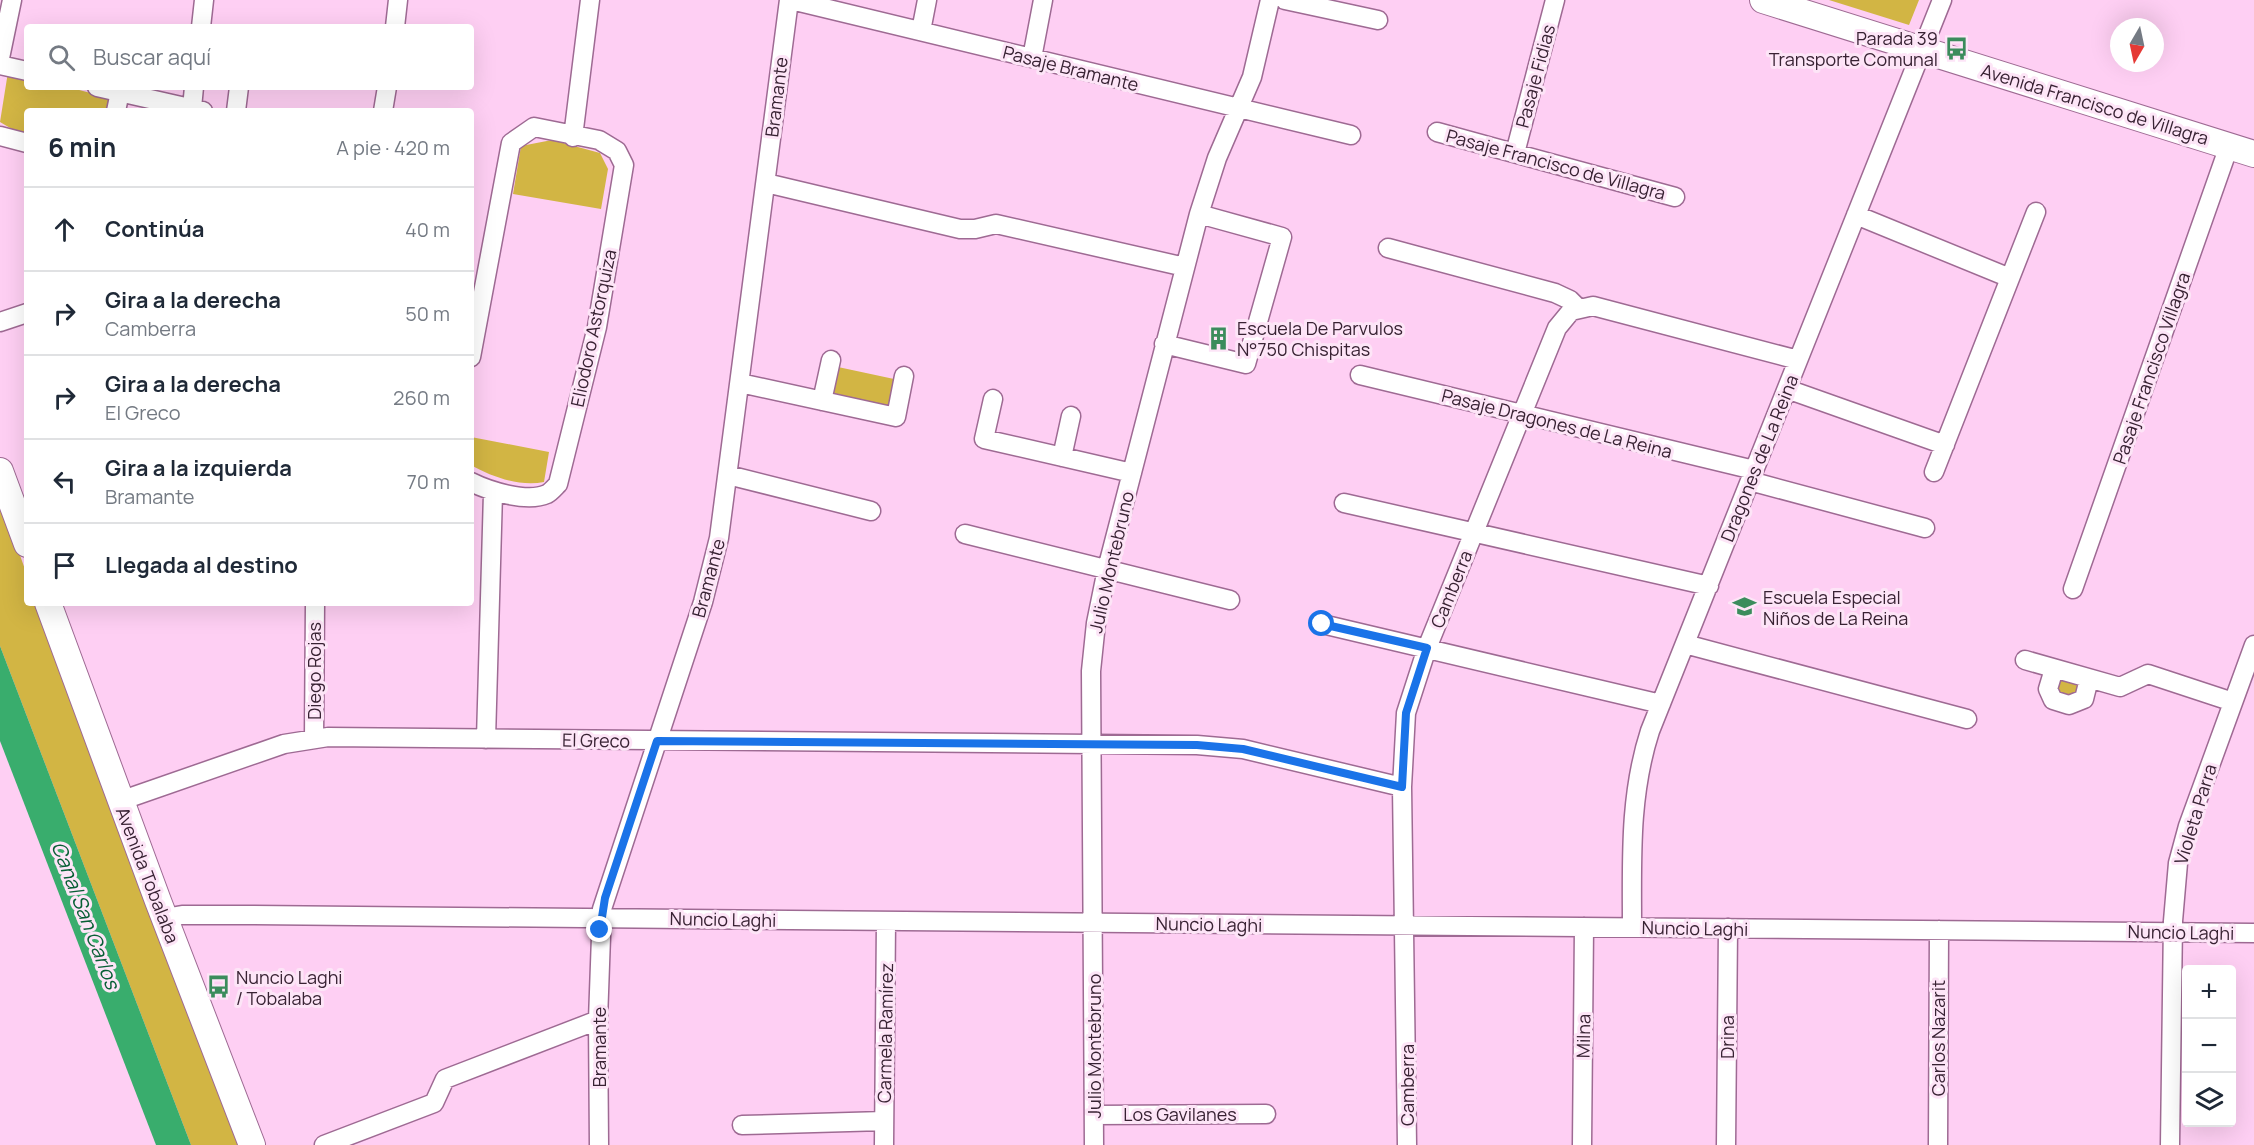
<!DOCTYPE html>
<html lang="es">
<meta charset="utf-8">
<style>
body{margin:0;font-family:Manrope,sans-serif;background:#f2f2f3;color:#1f2937}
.controls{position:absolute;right:18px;bottom:18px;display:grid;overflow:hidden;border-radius:6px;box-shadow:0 6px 24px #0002}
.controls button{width:54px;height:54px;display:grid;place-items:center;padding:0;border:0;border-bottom:2px solid #e0e1e3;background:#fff;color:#1f2937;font:30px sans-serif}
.compass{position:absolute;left:2110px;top:18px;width:54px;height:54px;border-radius:50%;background:#fff;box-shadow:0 6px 24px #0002;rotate:189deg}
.stop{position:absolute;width:18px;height:18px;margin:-14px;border:4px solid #1a73e8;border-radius:50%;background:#fff}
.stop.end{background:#1a73e8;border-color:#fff;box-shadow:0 2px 6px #0008}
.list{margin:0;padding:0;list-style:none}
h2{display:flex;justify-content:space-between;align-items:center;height:78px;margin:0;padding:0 24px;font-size:26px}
h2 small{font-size:20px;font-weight:400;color:#747a83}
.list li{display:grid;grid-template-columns:39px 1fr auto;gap:18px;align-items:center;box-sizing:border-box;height:84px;padding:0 24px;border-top:2px solid #e0e1e3}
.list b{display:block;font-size:22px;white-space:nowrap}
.list p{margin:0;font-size:20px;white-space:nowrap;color:#747a83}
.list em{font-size:20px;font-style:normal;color:#747a83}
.icon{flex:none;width:33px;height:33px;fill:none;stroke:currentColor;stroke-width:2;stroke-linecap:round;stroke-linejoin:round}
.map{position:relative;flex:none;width:2254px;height:1145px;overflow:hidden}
.search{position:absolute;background:#fff;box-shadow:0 6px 24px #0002;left:24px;top:24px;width:450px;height:66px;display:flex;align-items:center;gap:15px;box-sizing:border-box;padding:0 21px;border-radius:6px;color:#747a83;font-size:22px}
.panel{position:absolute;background:#fff;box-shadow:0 6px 24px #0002;left:24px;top:108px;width:450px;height:498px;border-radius:6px}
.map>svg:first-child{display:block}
.green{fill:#d2b544}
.water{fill:#39ad6d}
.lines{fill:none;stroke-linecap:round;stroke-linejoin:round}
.street-casing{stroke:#9e6a93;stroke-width:21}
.secondary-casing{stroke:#9e6a93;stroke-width:28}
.street{stroke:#fff;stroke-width:18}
.secondary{stroke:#fff;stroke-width:26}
.route{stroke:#1a73e8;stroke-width:8}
.labels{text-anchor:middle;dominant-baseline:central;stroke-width:6;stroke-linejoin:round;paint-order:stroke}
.poi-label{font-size:18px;fill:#382233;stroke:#fde5f7;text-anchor:start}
.street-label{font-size:18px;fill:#382233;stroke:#fde5f7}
.water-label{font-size:20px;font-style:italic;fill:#085f35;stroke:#fde5f7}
</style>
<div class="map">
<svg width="2254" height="1145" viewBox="0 0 2254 1145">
<rect width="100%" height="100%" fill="#fecff3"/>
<path class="green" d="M 1829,0 L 1919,0 L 1909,25 Z
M 8,72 L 27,77 L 27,87 L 68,87 L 113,99 L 111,111 L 27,111 L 27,138 L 0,122 Z
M 552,140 L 600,153 L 608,169 L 601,209 L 513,194 L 521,146 Z
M 838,367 L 894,379 L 888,410 L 832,398 Z
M 471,437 L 549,452 L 544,482 C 520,487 492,477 471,465 Z
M 0,499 L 27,575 L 27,603 L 37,603 L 101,783 L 151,903 L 244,1145 L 191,1145 L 0,646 Z
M 2060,679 L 2078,684 L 2076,694 L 2070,697 L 2061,695 L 2057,689 Z"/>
<path class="water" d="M 0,646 L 191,1145 L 156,1145 L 0,741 Z"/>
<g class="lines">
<defs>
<path id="street" d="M 791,0 L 1351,135
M 1285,0 L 1378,20
M 201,27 L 204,0
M 395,27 L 398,0
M 921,31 L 927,0
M 0,58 L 12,0
M 1032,58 L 1043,0
M 0,65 L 27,71
M 97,87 L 203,111
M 192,108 L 194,87
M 116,111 L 120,92
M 236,111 L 239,87
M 383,111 L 387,87
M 1437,132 L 1675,197
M 0,136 L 27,143
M 573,137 L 590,0
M 1515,153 L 1555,0
M 766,183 L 960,229 L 975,229 L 996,224 L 1185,267
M 1856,215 L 2010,278
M 1388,248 L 1555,293 L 1570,300 L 1578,308
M 0,322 L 27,313
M 1164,344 L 1246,364 L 1282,237 L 1199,214
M 471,357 L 511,143 L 534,127 L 599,140 L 617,151 L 624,165 L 597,327 L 558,484 C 555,487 551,492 547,494 C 527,503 489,491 471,482
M 1360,375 L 1754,470
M 740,383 L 896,417 L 904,376
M 1787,389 L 1945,445
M 993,399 L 984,439 L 1132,473
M 822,401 L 831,360
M 1062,457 L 1071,416
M 1934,472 L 2036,212
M 728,475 L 871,511
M 1750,481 L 1925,528
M 1344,503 L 1709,586
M 965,534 L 1230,600
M 2073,589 L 2229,146
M 1322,624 L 1661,704
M 1685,644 L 1967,719
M 2025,660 L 2120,687 L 2148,674 L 2233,702
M 2054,669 L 2048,689 L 2053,700 L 2069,705 L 2084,699 L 2089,679
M 314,738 L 315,603
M 486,739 L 493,493
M 120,801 L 284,744 L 328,737 L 1197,745 L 1243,749 L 1402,787
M 165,918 L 182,915 L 243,915 L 2254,933
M 1632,927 C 1632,860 1629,796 1650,731 L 1942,0
M 1095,1115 L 1266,1114
M 742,1125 L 884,1121
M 324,1145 L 434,1103 L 445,1079 L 598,1020
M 599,1145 L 598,1020 L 602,909 L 703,602 L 719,538 L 789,0
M 884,1145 L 886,921
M 1094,1145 L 1091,671 L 1096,623 L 1107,569 L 1199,214 L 1217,158 L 1252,77 L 1270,0
M 1407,1145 L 1402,787 L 1406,713 L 1427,648 L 1557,328 L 1571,311 L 1593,306 L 1798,360
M 1582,1145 L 1584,927
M 1726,1145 L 1728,928
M 1938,1145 L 1939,930
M 2170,1145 L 2173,921 L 2178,863 L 2188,826 L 2254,645"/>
<path id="secondary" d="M 1763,0 L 2254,154
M 0,471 L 27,544
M 48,603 L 158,901 L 252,1145"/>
</defs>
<use href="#street" class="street-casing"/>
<use href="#secondary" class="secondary-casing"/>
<use href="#street" class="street"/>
<use href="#secondary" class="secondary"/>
</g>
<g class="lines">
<path class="route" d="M 600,930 L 605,898 L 657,741 L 1197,745 L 1243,749 L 1402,787 L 1406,713 L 1427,648 L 1322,624"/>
</g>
<defs>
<symbol id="bus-bare" viewBox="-9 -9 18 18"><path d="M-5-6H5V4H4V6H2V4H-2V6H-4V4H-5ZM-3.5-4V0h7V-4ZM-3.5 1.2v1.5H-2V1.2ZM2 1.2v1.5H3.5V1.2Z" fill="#3b8c5c" stroke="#fde5f7" stroke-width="2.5" paint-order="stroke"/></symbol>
<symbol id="building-bare" viewBox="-9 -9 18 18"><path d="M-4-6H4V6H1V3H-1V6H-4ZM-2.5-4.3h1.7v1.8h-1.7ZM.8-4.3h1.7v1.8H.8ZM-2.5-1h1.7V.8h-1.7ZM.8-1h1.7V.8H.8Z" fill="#3b8c5c" stroke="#fde5f7" stroke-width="2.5" paint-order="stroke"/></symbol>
<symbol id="school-bare" viewBox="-9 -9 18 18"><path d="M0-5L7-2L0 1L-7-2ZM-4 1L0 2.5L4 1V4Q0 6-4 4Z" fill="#3b8c5c" stroke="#fde5f7" stroke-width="2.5" paint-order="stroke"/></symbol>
</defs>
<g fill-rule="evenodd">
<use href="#bus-bare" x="1940" y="32" width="33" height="33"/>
<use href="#building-bare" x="1202" y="322" width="33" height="33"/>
<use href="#school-bare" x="1728" y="590" width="33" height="33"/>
<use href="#bus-bare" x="202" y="970" width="33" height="33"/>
</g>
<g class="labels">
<g class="poi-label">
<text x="1938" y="38" text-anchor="end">Parada 39<tspan x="1938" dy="21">Transporte Comunal</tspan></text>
<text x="1237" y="328">Escuela De Parvulos<tspan x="1237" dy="21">N°750 Chispitas</tspan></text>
<text x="1763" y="597">Escuela Especial<tspan x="1763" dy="21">Niños de La Reina</tspan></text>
<text x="236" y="977">Nuncio Laghi<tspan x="236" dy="21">/ Tobalaba</tspan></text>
</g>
<g class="street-label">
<text transform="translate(1071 68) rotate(14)">Pasaje Bramante</text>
<text transform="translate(1535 76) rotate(-75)">Pasaje Fidias</text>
<text transform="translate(776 97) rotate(-83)">Bramante</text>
<text transform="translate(2095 104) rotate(17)">Avenida Francisco de Villagra</text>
<text transform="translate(1556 164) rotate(15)">Pasaje Francisco de Villagra</text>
<text transform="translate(593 328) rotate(-78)">Eliodoro Astorquiza</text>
<text transform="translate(2151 368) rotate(-71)">Pasaje Francisco Villagra</text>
<text transform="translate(1557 423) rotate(14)">Pasaje Dragones de La Reina</text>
<text transform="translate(1759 458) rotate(-68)">Dragones de La Reina</text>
<text transform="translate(1111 562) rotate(-77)">Julio Montebruno</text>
<text transform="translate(708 578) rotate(-75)">Bramante</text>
<text transform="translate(1451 589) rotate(-68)">Camberra</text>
<text transform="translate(314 671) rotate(-90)">Diego Rojas</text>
<text transform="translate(596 740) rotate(1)">El Greco</text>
<text transform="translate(2195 814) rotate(-73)">Violeta Parra</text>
<text transform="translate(148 875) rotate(69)">Avenida Tobalaba</text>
<text transform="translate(723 919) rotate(1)">Nuncio Laghi</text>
<text transform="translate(1209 924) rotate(1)">Nuncio Laghi</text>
<text transform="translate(1695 928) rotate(1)">Nuncio Laghi</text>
<text transform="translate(2181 932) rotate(1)">Nuncio Laghi</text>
<text transform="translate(885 1033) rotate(-89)">Carmela Ramírez</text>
<text transform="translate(1583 1036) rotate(-89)">Milna</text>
<text transform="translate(1727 1037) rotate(-90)">Drina</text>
<text transform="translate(1938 1038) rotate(-90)">Carlos Nazarit</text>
<text transform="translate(1094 1046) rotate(-90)">Julio Montebruno</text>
<text transform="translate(599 1047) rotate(-90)">Bramante</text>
<text transform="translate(1407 1085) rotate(-90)">Camberra</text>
<text x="1180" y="1114">Los Gavilanes</text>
</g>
<g class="water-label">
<text transform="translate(86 915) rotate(69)">Canal San Carlos</text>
</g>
</g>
</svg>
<div class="controls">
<button>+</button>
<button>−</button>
<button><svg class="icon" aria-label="layers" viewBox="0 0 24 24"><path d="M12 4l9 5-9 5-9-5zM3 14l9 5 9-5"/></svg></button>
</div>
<svg class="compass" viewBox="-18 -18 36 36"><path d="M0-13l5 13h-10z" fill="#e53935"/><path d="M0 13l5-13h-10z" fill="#747a83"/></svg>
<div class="stop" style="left:1322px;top:624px"></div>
<div class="stop end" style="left:600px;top:930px"></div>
<div class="search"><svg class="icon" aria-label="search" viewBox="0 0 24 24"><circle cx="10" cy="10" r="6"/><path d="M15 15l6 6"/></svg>Buscar aquí</div>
<section class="panel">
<h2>6 min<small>A pie · 420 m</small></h2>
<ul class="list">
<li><svg class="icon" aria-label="ahead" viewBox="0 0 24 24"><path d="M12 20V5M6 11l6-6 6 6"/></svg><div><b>Continúa</b></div><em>40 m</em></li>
<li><svg class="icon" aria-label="right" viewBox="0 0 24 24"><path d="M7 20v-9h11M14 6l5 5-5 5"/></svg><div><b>Gira a la derecha</b><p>Camberra</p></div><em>50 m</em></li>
<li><svg class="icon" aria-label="right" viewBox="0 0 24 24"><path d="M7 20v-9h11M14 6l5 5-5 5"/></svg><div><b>Gira a la derecha</b><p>El Greco</p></div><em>260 m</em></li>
<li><svg class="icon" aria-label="left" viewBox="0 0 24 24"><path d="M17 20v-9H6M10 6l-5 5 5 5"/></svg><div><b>Gira a la izquierda</b><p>Bramante</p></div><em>70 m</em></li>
<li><svg class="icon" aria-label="arrive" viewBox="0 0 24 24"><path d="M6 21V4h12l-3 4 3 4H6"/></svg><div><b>Llegada al destino</b></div></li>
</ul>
</section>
</div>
